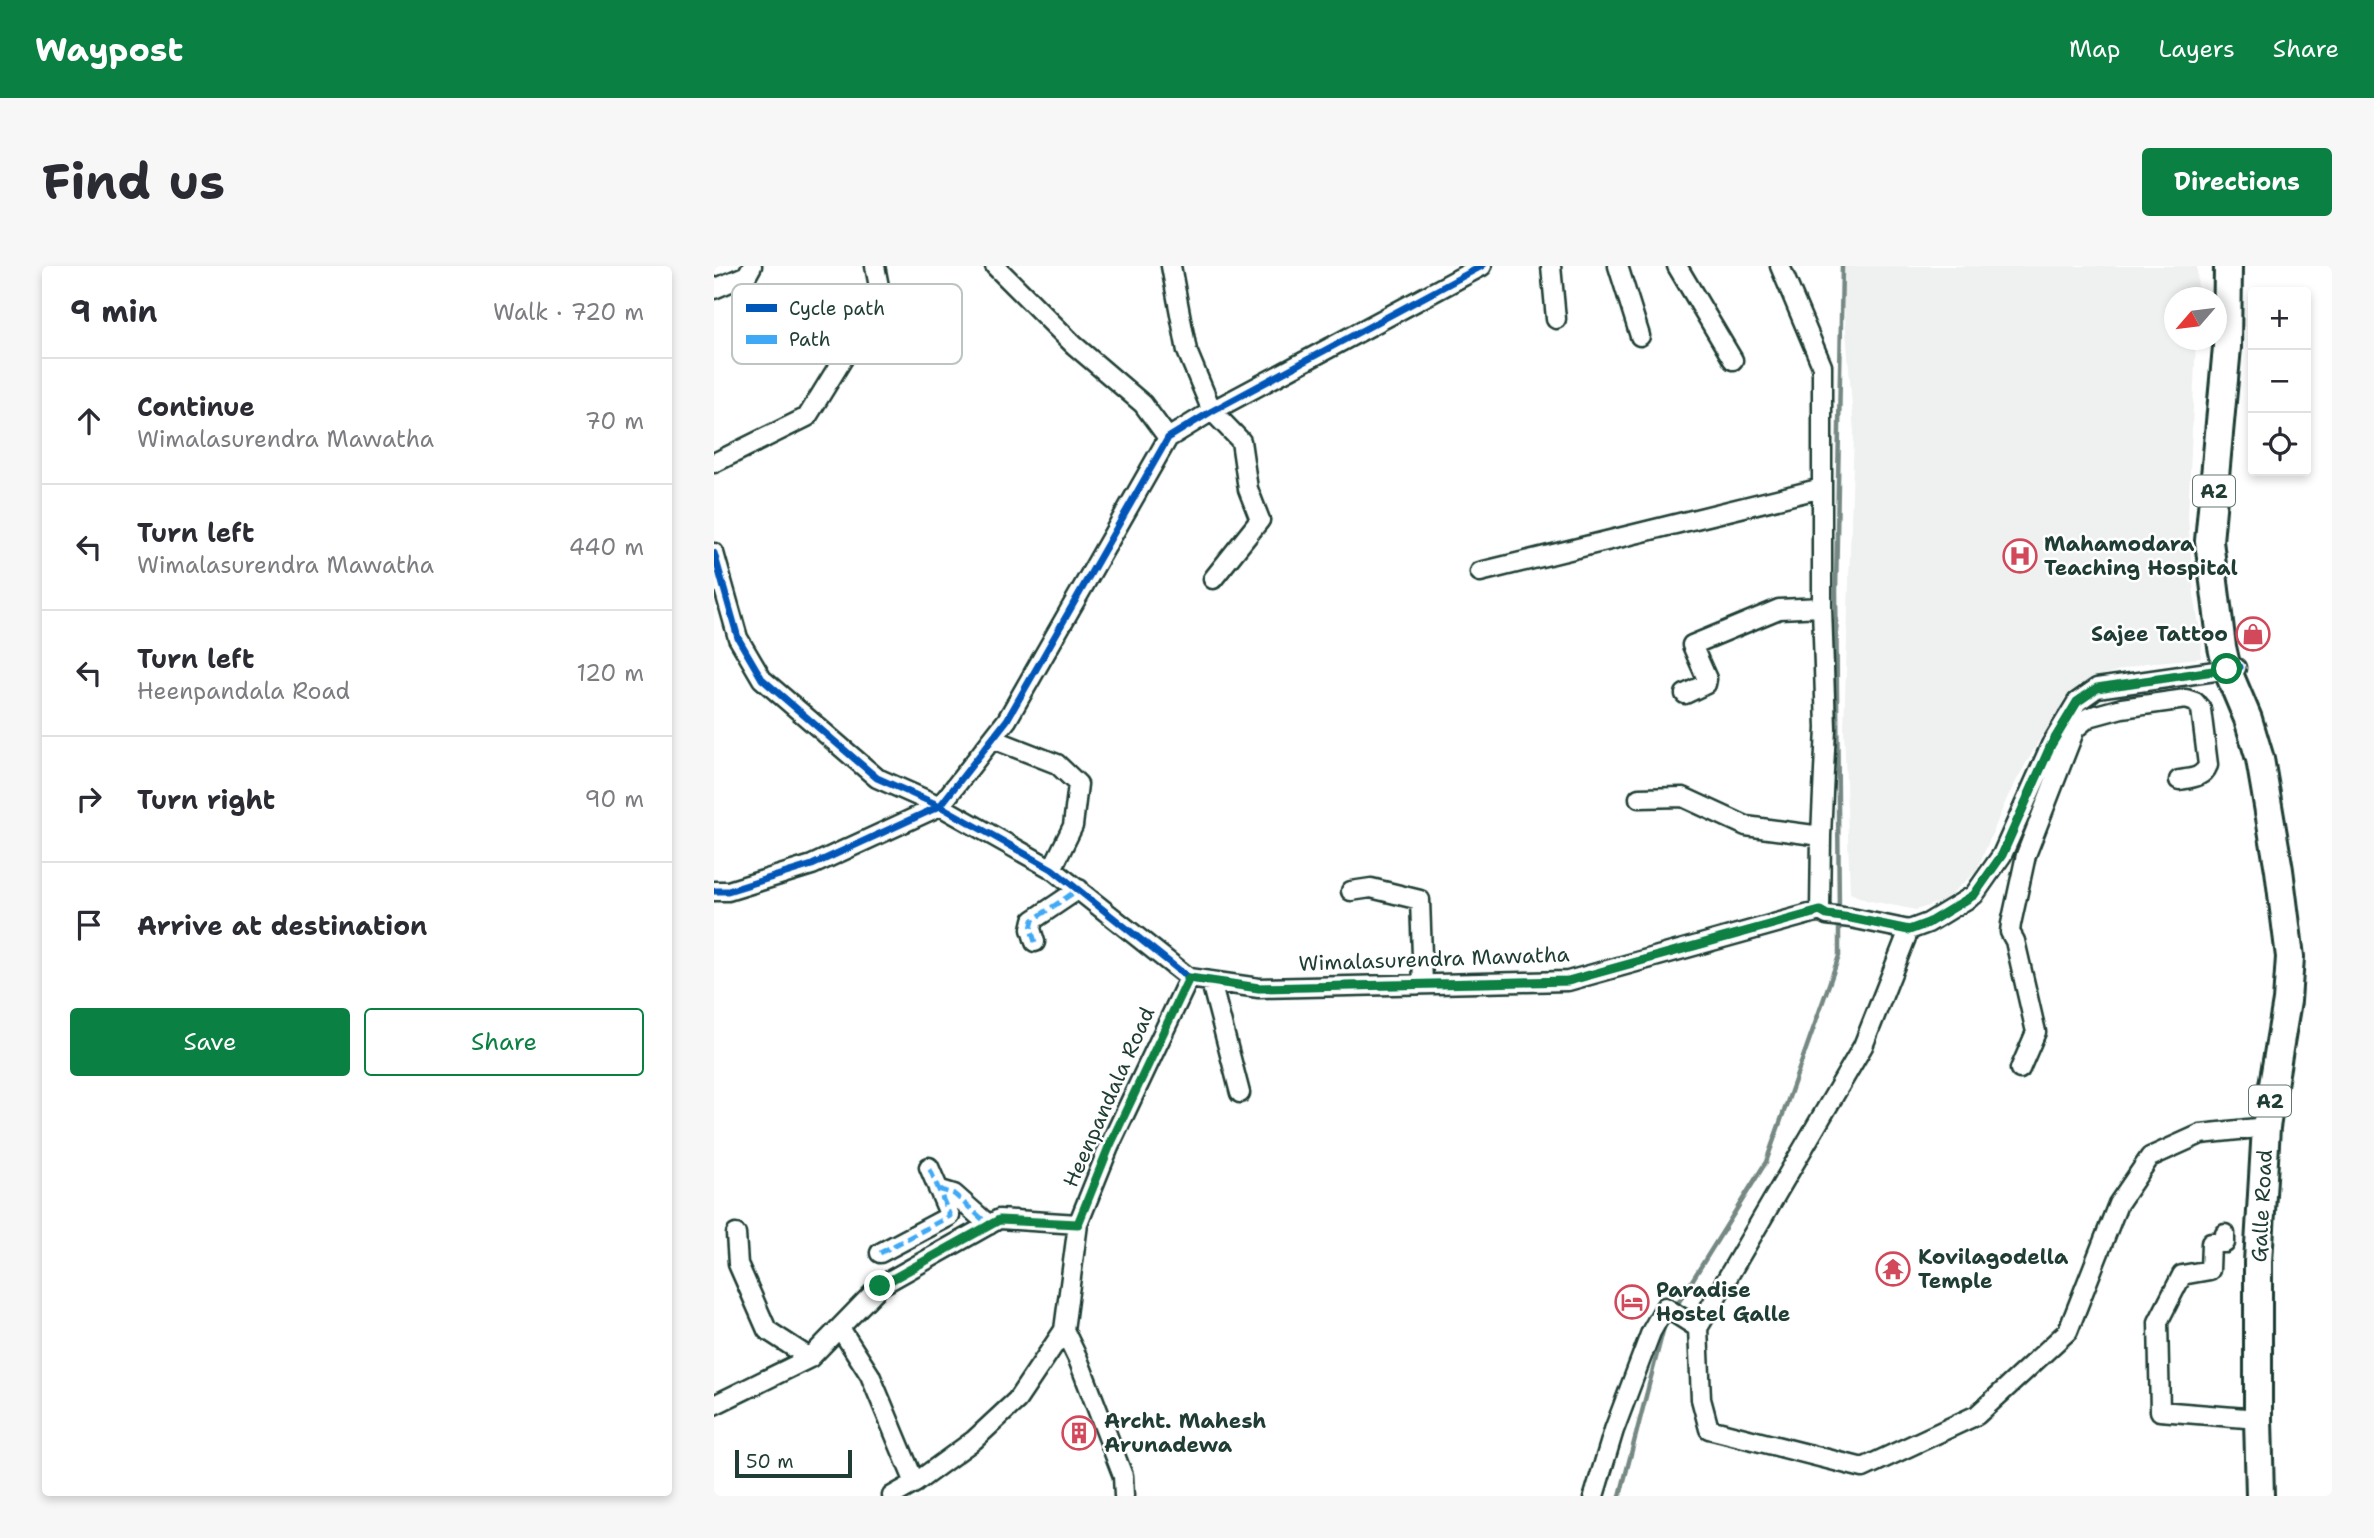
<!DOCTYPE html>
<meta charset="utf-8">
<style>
body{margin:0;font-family:"Shantell Sans",sans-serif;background:#f7f7f7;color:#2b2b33}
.controls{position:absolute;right:21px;top:21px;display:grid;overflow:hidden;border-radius:7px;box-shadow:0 4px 10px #0003}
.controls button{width:63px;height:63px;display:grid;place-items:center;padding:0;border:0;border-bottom:2px solid #e1e1e2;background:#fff;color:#2b2b33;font:35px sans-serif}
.compass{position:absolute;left:1450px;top:21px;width:63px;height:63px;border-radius:50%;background:#fff;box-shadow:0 4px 10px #0003;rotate:242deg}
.scale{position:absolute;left:21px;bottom:18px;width:117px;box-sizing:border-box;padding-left:7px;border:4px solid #1f3d34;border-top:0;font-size:19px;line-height:24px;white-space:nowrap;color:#1f3d34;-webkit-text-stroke:5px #fff;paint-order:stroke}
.stop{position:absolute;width:21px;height:21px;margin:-16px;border:5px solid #0b8043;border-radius:50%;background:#fff}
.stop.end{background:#0b8043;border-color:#fff;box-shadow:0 2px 7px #0008}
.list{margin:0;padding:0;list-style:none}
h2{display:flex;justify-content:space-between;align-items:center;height:91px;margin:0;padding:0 28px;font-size:30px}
h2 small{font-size:23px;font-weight:400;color:#7c7c81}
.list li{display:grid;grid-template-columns:46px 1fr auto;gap:21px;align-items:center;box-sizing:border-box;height:126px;padding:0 28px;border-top:2px solid #e1e1e2}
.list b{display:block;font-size:26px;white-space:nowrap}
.list p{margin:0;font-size:23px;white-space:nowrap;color:#7c7c81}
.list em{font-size:23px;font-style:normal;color:#7c7c81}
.actions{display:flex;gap:14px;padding:21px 28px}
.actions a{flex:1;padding:16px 0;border:2px solid #0b8043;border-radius:7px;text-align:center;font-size:24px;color:#0b8043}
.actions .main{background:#0b8043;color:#fff}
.icon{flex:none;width:38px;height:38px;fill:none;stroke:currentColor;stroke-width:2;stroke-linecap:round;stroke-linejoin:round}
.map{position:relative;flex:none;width:1618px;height:1230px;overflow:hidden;border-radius:7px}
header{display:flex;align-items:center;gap:42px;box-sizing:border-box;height:98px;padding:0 35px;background:#0b8043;color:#fff}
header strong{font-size:33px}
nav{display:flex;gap:38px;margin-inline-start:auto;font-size:24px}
.intro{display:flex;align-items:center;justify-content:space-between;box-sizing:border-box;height:168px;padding:0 42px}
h1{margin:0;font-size:49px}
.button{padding:18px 32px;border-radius:7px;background:#0b8043;color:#fff;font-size:24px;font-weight:700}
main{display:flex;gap:42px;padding:0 42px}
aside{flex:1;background:#fff;border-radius:7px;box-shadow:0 4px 10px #0003}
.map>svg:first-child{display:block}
.built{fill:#eef1f0}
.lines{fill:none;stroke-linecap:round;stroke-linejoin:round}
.stream{stroke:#758883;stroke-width:4.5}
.minor-casing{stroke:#1f3d34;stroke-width:23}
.highway-casing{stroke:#1f3d34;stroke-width:32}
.minor{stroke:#fff;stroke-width:18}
.highway{stroke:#fff;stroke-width:26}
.quiet{stroke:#3fa9f5;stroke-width:5;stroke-dasharray:10 5;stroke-linecap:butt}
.cycleway-casing{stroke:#fff;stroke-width:11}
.cycleway{stroke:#0057b8;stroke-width:7}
.route{stroke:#0b8043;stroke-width:9}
.labels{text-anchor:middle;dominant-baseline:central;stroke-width:5;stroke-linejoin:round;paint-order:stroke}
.shield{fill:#fff;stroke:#627771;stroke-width:2}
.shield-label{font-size:19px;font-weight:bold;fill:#1f3d34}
.poi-label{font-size:21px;font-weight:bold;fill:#1f3d34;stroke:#fff;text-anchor:start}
.street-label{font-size:21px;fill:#1f3d34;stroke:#fff}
.key{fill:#fff;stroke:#bcc5c2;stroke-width:2}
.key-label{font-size:19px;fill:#1f3d34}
</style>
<header>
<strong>Waypost</strong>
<nav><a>Map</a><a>Layers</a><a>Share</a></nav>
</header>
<div class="intro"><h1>Find us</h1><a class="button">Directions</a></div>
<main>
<aside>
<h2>9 min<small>Walk · 720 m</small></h2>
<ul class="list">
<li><svg class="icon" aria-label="ahead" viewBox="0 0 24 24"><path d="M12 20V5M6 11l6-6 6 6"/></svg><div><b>Continue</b><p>Wimalasurendra Mawatha</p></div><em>70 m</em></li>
<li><svg class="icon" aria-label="left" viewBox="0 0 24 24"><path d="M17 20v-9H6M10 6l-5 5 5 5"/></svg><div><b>Turn left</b><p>Wimalasurendra Mawatha</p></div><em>440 m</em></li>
<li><svg class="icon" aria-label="left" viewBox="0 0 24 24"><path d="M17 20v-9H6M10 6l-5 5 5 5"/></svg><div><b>Turn left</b><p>Heenpandala Road</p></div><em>120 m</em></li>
<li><svg class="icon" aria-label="right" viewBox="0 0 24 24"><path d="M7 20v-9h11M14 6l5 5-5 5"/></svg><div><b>Turn right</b></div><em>90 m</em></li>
<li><svg class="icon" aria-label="arrive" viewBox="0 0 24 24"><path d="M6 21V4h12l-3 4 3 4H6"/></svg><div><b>Arrive at destination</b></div></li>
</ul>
<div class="actions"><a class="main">Save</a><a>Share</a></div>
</aside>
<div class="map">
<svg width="1618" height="1230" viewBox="0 0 1618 1230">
<rect width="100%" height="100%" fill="#fff"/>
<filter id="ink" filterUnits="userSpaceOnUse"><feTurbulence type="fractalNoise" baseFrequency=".0143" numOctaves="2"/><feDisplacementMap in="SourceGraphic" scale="14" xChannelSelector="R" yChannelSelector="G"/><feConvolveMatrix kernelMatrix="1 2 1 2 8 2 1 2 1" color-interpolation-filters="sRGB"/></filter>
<g filter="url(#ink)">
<path class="built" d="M 1127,0 L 1483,0 L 1484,31 L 1461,32 L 1461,74 L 1482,74 L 1474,251 L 1480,329 L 1488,378 L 1487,392 L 1431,397 L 1378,412 L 1351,431 L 1340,455 L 1328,469 L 1294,530 L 1262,606 L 1229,635 L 1202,644 L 1152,634 L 1136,627 L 1130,462 L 1140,167 Z"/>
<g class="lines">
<path class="stream" d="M 1125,647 L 1122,324 L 1128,0
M 961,1042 L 1052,896 L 1125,690 L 1125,655
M 906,1230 L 950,1061 L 957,1050"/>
<defs>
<path id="minor" d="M 281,0 L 360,79 L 429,138 L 454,172
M 457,0 L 473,85 L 498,145 L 527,175 L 534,223 L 546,254 L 499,313
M 837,0 L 842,53
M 904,0 L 926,70
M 963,0 L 1019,94
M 1066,0 L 1108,100 L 1108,341 L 1112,462 L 1107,570 L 1106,645
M 0,23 L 33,9 L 38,0
M 0,197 L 93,151 L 167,31 L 161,0
M 0,287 L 24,372 L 48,413 L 163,512 L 226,540 L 338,603 L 475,712 L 545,722 L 854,715 L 1106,645 L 1113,649 L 1137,652 L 1195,664 L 1214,657 L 1260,629 L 1288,589 L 1337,479 L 1363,436 L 1383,422 L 1522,402
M 766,306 L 1108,222
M 971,428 L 992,418 L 993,413 L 978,379 L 1065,343 L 1108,341
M 279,473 L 343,498 L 364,518 L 359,560 L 338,603
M 925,532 L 969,531 L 1032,560 L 1107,570
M 0,625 L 14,625 L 98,599 L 226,540 L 293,454 L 454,172 L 498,145 L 768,0
M 637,625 L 657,622 L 706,634 L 709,718
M 321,676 L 317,663 L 319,654 L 365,623
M 497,716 L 526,827
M 1306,803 L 1322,766 L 1301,675 L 1296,666 L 1297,658 L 1312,589 L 1361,463 L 1375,451 L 1408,442 L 1472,433 L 1481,436 L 1487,443 L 1494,499 C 1489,512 1477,512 1465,514
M 224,923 L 240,928 L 275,959
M 22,968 L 24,998 L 53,1064 L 96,1092
M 1511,968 L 1511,977 L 1497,977 L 1496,1004 L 1468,1009 L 1444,1056 L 1446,1145 L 1544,1153
M 166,987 L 236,950 L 215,901
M 126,1062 L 156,1109 L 201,1217
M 984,1062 L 987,1133 L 995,1163 L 1149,1202 L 1263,1149 L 1354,1065 L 1404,938 L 1436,891 L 1487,868 L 1552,861
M 984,1062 L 1149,780 L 1195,664
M 350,1064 L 364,1093 L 409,1210 L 410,1230
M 0,1139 L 96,1092 L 166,1020 L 285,953 L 364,958
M 178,1230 L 201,1217 L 260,1174 L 303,1134 L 350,1064 L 364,958 L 395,881 L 475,712
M 880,1230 L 900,1164 L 937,1066 L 951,1041 L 984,1062"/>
<path id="highway" d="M 1514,0 L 1513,81 L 1495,275 L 1508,381 L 1513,403 L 1534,453 L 1546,493 L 1565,604 L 1576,691 L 1573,735 L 1552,861 L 1544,996 L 1544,1153 L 1546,1230"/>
</defs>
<use href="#minor" class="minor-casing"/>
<use href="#highway" class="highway-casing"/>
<use href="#minor" class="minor"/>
<use href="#highway" class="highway"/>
<path class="quiet" d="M 321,676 L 317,663 L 319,654 L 365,623
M 224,923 L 240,928 L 275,959
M 166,987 L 236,950 L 215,901"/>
<defs>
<path id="cycleway" d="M 0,287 L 24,372 L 48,413 L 163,512 L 226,540 L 338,603 L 475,712 L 545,722 L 854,715 L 1106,645 L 1113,649 L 1137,652 L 1195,664 L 1214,657 L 1260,629 L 1288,589 L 1337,479 L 1363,436 L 1383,422 L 1526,401
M 0,625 L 14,625 L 98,599 L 226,540 L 293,454 L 454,172 L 498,145 L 768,0"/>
</defs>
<use href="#cycleway" class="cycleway-casing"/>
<use href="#cycleway" class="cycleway"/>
</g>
</g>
<g class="lines" filter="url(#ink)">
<path class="route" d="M 166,1020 L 285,954 L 364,958 L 395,881 L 475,712 L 545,722 L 854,715 L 1106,645 L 1113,649 L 1137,652 L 1195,664 L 1214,657 L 1260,629 L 1288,589 L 1337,479 L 1363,436 L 1383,422 L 1513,403"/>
</g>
<defs>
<symbol id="hospital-ring" viewBox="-11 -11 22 22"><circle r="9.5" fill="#fff" stroke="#d1495b" stroke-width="1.5"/><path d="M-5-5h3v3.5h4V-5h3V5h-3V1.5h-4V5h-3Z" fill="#d1495b"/></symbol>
<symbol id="shop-ring" viewBox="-11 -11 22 22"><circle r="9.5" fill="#fff" stroke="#d1495b" stroke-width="1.5"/><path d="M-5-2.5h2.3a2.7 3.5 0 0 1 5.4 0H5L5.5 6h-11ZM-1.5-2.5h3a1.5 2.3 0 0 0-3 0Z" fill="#d1495b"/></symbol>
<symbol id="temple-ring" viewBox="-11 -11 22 22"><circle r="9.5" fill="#fff" stroke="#d1495b" stroke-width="1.5"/><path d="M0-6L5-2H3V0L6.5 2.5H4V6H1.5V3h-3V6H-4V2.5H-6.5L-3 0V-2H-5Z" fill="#d1495b"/></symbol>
<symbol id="hotel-ring" viewBox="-11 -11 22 22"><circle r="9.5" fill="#fff" stroke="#d1495b" stroke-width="1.5"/><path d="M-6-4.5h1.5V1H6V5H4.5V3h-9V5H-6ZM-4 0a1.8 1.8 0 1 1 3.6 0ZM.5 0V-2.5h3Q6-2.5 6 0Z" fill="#d1495b"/></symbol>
<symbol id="building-ring" viewBox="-11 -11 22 22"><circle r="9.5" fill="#fff" stroke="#d1495b" stroke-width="1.5"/><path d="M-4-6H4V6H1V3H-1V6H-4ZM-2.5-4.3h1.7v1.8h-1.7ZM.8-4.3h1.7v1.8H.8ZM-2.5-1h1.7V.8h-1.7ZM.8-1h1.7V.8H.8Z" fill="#d1495b"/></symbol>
</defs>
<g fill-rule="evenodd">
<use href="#hospital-ring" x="1287" y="271" width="38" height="38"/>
<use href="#shop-ring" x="1520" y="349" width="38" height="38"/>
<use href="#temple-ring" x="1160" y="984" width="38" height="38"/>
<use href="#hotel-ring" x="899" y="1017" width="38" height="38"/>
<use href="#building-ring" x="346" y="1148" width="38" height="38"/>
</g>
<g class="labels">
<g class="shield">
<rect x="1479" y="209.5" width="42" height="31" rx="5"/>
<rect x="1535" y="819.5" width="42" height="31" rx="5"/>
</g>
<g class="shield-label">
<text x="1500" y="225">A2</text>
<text x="1556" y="835">A2</text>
</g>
<g class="poi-label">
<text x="1330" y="278">Mahamodara<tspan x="1330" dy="24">Teaching Hospital</tspan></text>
<text x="1514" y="368" text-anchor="end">Sajee Tattoo</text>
<text x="1204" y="991">Kovilagodella<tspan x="1204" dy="24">Temple</tspan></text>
<text x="942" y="1024">Paradise<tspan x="942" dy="24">Hostel Galle</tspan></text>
<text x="390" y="1155">Archt. Mahesh<tspan x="390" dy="24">Arunadewa</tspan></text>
</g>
<g class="street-label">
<text transform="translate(720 693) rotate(-2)">Wimalasurendra Mawatha</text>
<text transform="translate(395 831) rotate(-66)">Heenpandala Road</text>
<text transform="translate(1548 940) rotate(-87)">Galle Road</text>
</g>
</g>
<rect x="18" y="18" width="230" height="80" rx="10" class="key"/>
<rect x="32" y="38" width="31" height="8" fill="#0057b8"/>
<rect x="32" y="69" width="31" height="9" fill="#3fa9f5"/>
<g class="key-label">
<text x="75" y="49">Cycle path</text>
<text x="75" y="80">Path</text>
</g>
</svg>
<div class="controls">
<button>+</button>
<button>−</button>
<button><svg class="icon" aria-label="locate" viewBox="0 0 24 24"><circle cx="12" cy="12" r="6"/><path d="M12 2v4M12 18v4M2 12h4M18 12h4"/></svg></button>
</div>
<svg class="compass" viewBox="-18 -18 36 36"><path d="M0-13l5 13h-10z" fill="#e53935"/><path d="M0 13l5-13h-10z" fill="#7c7c81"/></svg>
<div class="scale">50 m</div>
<div class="stop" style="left:1513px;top:403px"></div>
<div class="stop end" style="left:166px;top:1020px"></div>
</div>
</main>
